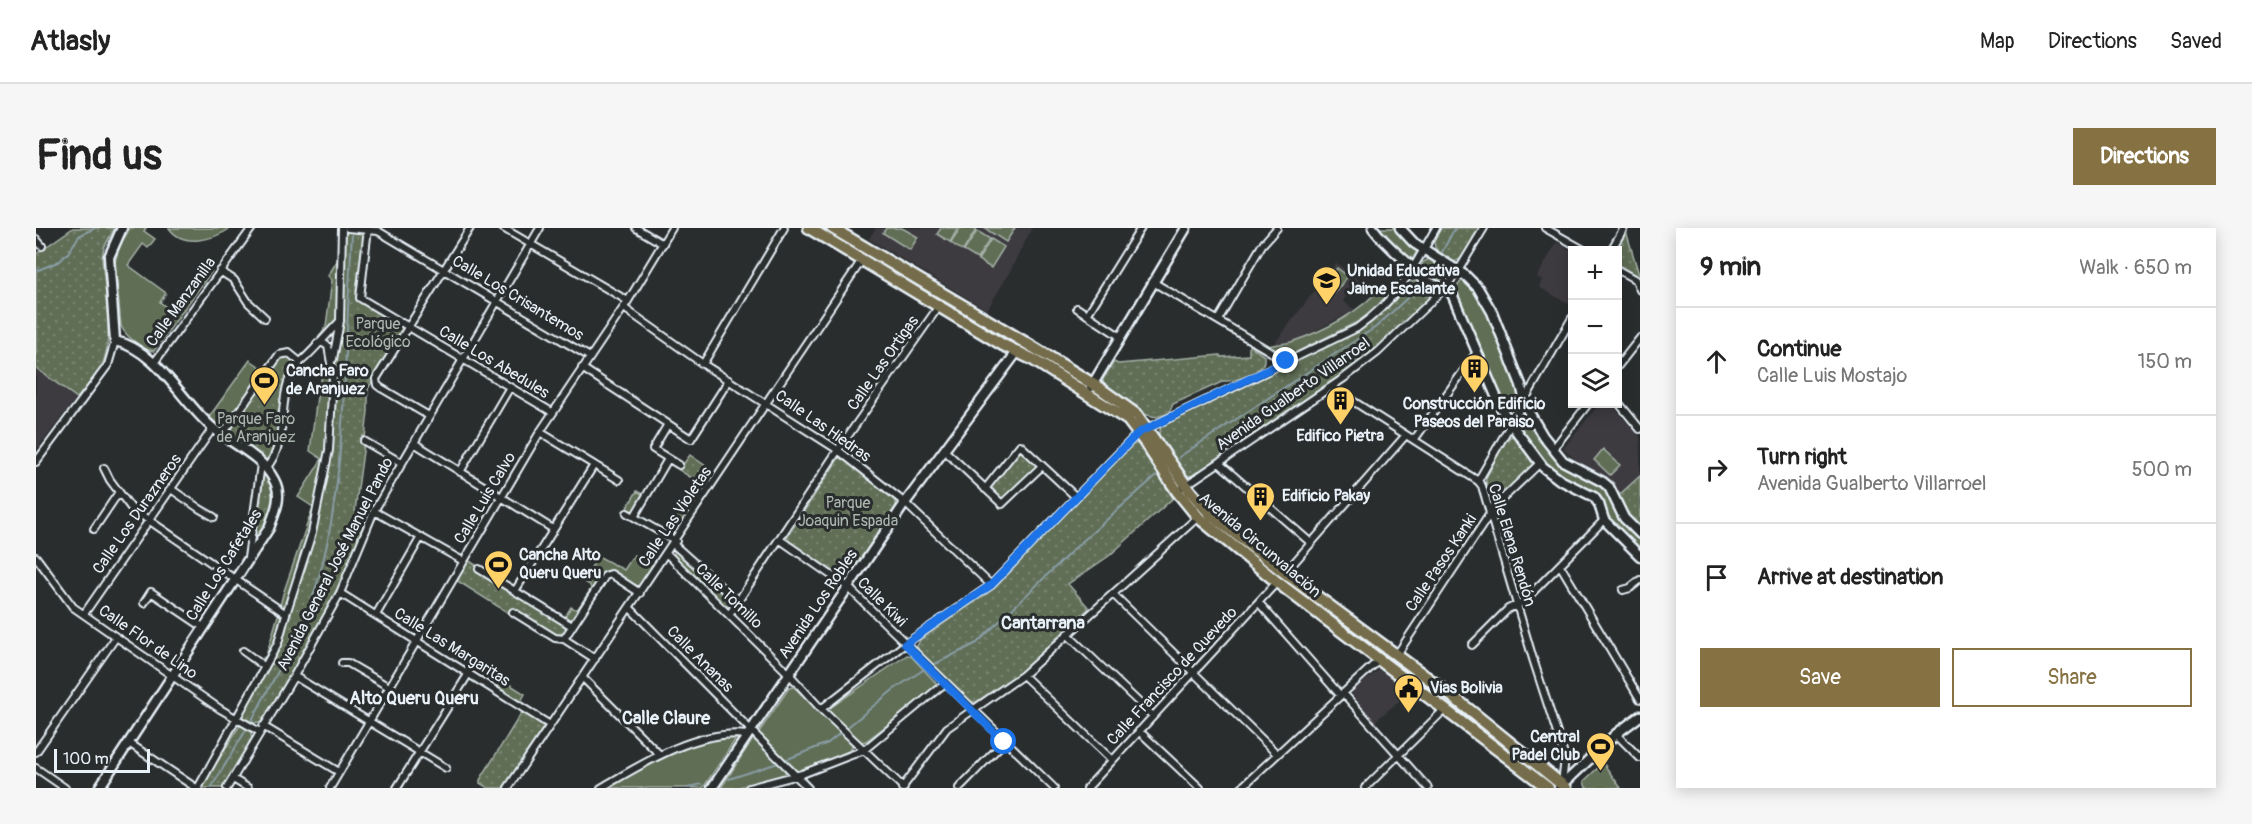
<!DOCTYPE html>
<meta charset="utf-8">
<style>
body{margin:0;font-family:Pangolin,sans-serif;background:#f6f6f6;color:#222}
.controls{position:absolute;right:18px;top:18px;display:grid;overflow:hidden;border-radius:0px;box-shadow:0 3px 15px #0003}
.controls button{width:54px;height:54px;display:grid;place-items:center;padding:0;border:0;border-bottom:2px solid #e0e0e0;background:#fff;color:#222;font:30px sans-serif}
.scale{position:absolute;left:18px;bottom:15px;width:96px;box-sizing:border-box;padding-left:6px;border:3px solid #e8f1f8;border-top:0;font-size:16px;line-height:21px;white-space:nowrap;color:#e8f1f8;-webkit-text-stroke:4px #2a2d2e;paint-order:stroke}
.stop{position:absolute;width:18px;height:18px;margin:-14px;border:4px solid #1a73e8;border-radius:50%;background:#fff}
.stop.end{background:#1a73e8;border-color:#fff;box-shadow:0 2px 6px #0008}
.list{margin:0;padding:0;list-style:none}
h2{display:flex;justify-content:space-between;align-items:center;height:78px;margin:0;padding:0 24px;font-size:26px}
h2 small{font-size:20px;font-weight:400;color:#767676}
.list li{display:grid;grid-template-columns:39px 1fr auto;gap:18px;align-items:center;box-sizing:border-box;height:108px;padding:0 24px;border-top:2px solid #e0e0e0}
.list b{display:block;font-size:22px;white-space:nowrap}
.list p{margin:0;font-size:20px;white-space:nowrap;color:#767676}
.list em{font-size:20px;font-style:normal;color:#767676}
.actions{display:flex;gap:12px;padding:18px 24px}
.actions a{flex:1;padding:14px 0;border:2px solid #857141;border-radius:0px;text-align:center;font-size:21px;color:#857141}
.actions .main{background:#857141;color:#fff}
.icon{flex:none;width:33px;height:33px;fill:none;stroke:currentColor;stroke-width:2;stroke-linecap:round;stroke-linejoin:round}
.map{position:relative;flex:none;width:1604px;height:560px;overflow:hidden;border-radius:0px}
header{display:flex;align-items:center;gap:36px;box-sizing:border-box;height:84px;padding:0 30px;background:#fff;border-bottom:2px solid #e0e0e0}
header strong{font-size:28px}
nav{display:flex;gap:33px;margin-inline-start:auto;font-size:21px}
.intro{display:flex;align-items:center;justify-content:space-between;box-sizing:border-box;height:144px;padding:0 36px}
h1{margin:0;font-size:42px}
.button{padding:15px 27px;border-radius:0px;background:#857141;color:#fff;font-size:21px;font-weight:700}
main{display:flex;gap:36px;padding:0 36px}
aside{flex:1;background:#fff;border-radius:0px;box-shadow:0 3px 15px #0003}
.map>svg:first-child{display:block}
.built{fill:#3d3a3f}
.green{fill:#616e56;stroke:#a4b0a7;stroke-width:1.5}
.park{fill:url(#park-dots);stroke:#a4b0a7;stroke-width:1.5}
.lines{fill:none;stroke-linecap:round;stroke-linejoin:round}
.stream{stroke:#899da5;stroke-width:2}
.minor-casing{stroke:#e8f1f8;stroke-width:10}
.secondary-casing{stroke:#e8f1f8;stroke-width:13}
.trunk-casing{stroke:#e8f1f8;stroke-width:15}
.minor{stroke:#2a2d2e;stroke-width:6}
.secondary{stroke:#2a2d2e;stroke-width:8}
.trunk{stroke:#746c4b;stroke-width:10}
.route{stroke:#1a73e8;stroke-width:8}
.labels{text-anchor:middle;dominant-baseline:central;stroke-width:6;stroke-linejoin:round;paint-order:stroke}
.poi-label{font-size:16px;font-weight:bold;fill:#e8f1f8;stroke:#2a2d2e;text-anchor:start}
.street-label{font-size:16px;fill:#e8f1f8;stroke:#2a2d2e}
.park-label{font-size:16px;fill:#abb6af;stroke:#2a2d2e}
.neighbourhood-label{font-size:18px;font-weight:bold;fill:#e8f1f8;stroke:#2a2d2e}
</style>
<header>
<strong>Atlasly</strong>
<nav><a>Map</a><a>Directions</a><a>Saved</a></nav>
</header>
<div class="intro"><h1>Find us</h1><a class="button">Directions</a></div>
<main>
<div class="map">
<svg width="1604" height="560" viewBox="0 0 1604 560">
<defs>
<pattern id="park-dots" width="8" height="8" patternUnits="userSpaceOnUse" patternTransform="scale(1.5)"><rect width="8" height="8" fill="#616e56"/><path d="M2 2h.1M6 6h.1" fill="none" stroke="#78836f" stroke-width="1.8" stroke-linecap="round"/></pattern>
</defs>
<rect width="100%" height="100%" fill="#2a2d2e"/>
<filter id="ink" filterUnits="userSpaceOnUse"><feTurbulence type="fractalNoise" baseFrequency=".0167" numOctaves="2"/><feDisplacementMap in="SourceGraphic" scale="12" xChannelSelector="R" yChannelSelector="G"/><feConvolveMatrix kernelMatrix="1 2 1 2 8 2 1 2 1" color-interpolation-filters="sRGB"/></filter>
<g filter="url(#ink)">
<path class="built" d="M 840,0 L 996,0 L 972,47 L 951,82 L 833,11 Z
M 1521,14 L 1536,23 L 1536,78 L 1503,59 L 1506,52 L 1501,49 Z
M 1300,35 L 1323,52 L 1307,73 L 1319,82 L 1275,105 L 1254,114 L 1238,116 Z
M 0,140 L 41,170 L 0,222 Z
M 1563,176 L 1575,176 L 1604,209 L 1604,248 L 1583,267 L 1576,253 L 1546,237 L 1527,221 Z
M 1343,442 L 1374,464 L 1338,494 L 1316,466 L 1318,461 Z"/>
<path class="green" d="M 94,0 L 110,0 L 108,3 L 119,11 L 112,20 L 107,16 L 92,37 L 130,65 L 124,74 L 137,85 L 170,44 L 175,44 L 118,123 C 107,122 89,108 85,98 L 79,34 L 84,17 Z
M 133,0 L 195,0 C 177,12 147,20 133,0 Z
M 780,0 L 784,0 L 809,13 L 1050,158 L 1049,161 Z
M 850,0 L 866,0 L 882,9 L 874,22 L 847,5 Z
M 905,0 L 922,0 L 914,14 L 901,6 Z
M 924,0 L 936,0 L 940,2 L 927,23 L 915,15 Z
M 948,0 L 979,0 L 970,14 Z
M 1342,0 L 1361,0 L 1367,9 L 1381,23 L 1375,34 L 1355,17 Z
M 941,3 L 954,11 L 941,31 L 928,23 Z
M 955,11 L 968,19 L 955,40 L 942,32 Z
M 304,28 L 301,92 L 281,112 L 290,98 L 296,52 L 292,48 Z
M 1393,31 L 1402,36 L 1409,45 L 1409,49 C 1399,56 1391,49 1384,42 L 1387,34 Z
M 1366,37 L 1372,42 L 1353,69 L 1329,90 L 1257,126 L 1248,127 L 1232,118 C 1240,116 1248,116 1255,114 C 1288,103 1325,84 1347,57 L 1355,61 L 1366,44 Z
M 1301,40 L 1312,48 L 1298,66 L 1288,58 Z
M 1427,51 C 1450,62 1473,136 1483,161 L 1484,172 L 1474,186 L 1471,184 L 1419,61 Z
M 214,132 L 229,142 L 190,197 L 187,199 L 182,198 L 173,189 Z
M 287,143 L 294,146 L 294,154 L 291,220 L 274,303 L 248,381 L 244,378 L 247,366 L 277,279 L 262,269 L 286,231 L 274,223 L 281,169 Z
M 1485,186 L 1489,188 L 1512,221 L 1567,258 L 1604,309 L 1604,324 L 1571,291 L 1565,275 L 1512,241 L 1480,196 Z
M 1567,221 L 1584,237 L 1574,247 L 1558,232 Z
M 601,263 L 608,267 L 597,284 L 591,280 Z
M 644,278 L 654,284 L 638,306 L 629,301 Z
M 641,322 L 695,372 L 694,378 L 688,378 L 638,327 L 638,323 Z
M 598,327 L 617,338 L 603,359 L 577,344 L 567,345 L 537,391 L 534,392 L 529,389 L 535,379 L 541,382 L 555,361 L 554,357 L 547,353 L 562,328 L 588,342 Z
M 1253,353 L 1420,477 L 1518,556 L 1516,559 L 1418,480 L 1251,356 Z
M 243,384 L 247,387 L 241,411 L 229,432 L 227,430 L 230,428 Z
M 871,427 L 875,428 L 903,458 L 830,513 L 825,514 L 794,484 L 794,480 Z
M 465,451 L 489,466 L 484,475 L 460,460 Z
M 758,459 L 816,516 L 816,519 L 813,523 L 766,544 C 750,543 734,519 724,508 L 723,504 L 753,460 Z
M 703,506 L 667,560 L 570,560 L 627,528 L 663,514 Z
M 719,511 L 750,543 L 749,546 L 700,560 L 685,560 L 716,512 Z
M 1567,535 L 1585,560 L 1550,560 L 1548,553 Z"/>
<path class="park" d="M 37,0 L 79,0 L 68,19 L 66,30 C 68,59 79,110 66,137 C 61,148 49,160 41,170 L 0,140 L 0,26 Z
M 1403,0 L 1444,0 C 1438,10 1428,39 1412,33 C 1408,31 1404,27 1400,24 L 1398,14 Z
M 310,2 L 328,6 L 320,63 L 322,72 L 367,100 L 332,161 L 332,183 L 329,210 L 327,210 L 324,214 L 328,216 L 319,283 L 330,291 L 322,310 L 323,314 C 296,376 263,435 228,493 L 218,495 L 201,486 L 245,417 L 286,277 L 296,225 L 299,127 Z
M 1590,3 L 1604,50 L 1582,37 L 1582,22 L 1579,22 Z
M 1381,53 L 1392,61 L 1393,69 L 1377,87 L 1330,130 L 1157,248 L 1148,247 L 1122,208 L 1125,199 L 1131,194 L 1326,99 L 1355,76 L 1375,54 Z
M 1213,117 L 1228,128 C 1228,132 1229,134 1226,138 C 1221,146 1196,154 1188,153 L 1137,176 L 1133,185 L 1121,189 L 1111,187 L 1068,158 L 1067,151 L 1078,134 L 1082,136 L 1184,127 L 1185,129 L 1213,127 Z
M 251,128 L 260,134 L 251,150 L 239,221 L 233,232 L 230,233 L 191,206 L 244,131 Z
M 1475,208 L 1482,210 L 1497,236 L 1460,273 L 1457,274 L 1450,255 L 1450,250 L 1468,215 Z
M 1097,216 L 1103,216 L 1137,270 L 1073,328 L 1032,356 L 1053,380 L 986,443 L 940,474 L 932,473 L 884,427 L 881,418 L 884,412 L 959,360 Z
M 983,221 L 986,221 L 1002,237 L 966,274 L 952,260 Z
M 654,227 L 680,245 L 670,259 L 643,242 Z
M 803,230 L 809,232 C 822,242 857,263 861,278 L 813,349 L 809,351 L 753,313 L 751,309 Z
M 227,244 C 246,266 235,295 218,314 Z
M 1604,248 L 1604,302 L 1588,283 L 1582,268 Z
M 432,332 L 527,395 L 530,401 L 526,408 L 522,409 L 477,381 L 474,386 L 420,352 Z
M 486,484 L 505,495 L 507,500 L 467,560 L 452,560 L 444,555 L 444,552 Z
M 204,497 L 215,504 L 216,513 L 187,560 L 165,560 Z"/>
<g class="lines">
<path class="stream" d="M 1406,24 L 1419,0
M 0,43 L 24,33 L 32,25 L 43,8 L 59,0
M 1143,229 L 1340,99 L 1383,59
M 899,436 L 941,415 L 1040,319 L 1120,248
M 216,492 C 238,450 267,401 281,356 C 301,288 305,219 309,148 C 311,101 313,54 316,6
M 813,498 L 857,462 L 887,442
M 749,532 L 792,515 L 803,506
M 693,551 L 742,535
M 175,560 L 210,502
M 652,560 L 665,556"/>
<defs>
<path id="minor" d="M 312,0 L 342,3 L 554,129
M 332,0 L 324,70 L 516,184
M 467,0 L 592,73
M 600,0 L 627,16
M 1509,0 L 1548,22
M 0,11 L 6,18
M 1575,22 L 1588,0
M 1582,42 L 1600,52 L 1604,62
M 184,43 L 198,52 L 212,74 L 229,90
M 1117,54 L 1250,133
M 588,80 L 667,136 L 802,222 L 869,275 L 955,357
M 1041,80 L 1085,109
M 1051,87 L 1105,0
M 1182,92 L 1226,17 L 1241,0
M 297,131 L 304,93 L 306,0
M 118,135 L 216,0
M 667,136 L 748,0
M 1582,138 L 1604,110
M 546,140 L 655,211 L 693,152
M 1295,159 L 1442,253 L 1446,258 L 1497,431 L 1529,530 L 1526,556
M 1582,174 L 1604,201
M 393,188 L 345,160 L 341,157 L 340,151 L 434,0
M 632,196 L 617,221 L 643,237
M 504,204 L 583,252
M 186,207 L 243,127 L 253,125 L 264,134
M 1378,212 L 1441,124
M 328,213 L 366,235
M 378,215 L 517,301
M 1517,221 L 1552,176
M 908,222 L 966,276 L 1006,238
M 0,234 L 72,137 L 79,113
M 1183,235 L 1275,315
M 68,240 L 74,252 L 95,280 L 250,386
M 230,240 C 251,217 243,182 252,154 C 255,146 262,141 264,134 C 270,131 296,101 304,93
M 424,244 L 474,159
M 1442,253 L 1536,90
M 1147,259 L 1308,150 L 1342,124 L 1409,60 L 1422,43 L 1448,0
M 135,261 L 164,281 L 178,289
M 949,261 L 984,217 L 1040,269
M 338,283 L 427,333
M 591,285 L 640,313
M 598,289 L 632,231
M 58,301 L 83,264
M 743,311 L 812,359 L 1018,560
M 637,316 L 702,374
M 631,326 L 753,446 L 785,481 L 868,560
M 0,329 L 37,379 L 184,481 L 224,504
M 212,330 L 225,236
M 1524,337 L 1604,471
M 443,341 L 536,398
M 1248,346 L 1370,207
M 1587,362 L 1594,360 L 1604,352
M 479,363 L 558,237
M 304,365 L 514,497
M 1077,366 L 1241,526
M 108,375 L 115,364 L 167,399
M 1223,375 L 1304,467
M 594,380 L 772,560
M 477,384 L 519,410 L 528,411 L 559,431
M 48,386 L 177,200
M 340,387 L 385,309
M 693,387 L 802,222 L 903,78
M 1031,406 L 1117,488
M 528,411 L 569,348 L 575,346 L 604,365
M 1436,417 L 1472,381 L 1487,374 L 1568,292
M 207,423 L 229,439
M 1360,428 L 1459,278 L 1503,236
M 306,435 L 312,435 L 353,459
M 987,447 L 1076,532
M 258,448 L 410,540
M 547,450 L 623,526
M 1307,465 L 1392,560
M 785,481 L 869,416 L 955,357 L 1102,205 L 1321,100 C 1361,72 1377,41 1400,0
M 227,498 L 303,544
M 1103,503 L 1164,560
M 1580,506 L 1604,530
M 93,515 L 160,560
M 0,524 L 80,409
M 0,540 L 29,560
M 197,551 L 212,560
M 162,560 L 242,415 L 250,386 L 276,305 L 293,222 L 297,147 L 292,118 L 285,114 L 281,116
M 191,560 L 258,448 L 304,365 L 338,283 L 504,0
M 294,560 L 504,204 L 592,73 L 636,0
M 361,560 L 433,445
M 472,560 L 826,32
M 565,560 C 606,536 661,501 711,507
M 713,560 L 766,546 L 828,522 L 909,455
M 866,560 L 911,500 L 987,447 L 1162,289
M 923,560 L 968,514
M 1051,560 L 1241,354
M 1205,560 L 1344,431
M 1329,560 L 1409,481"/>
<path id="secondary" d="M 1337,0 C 1348,15 1360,24 1374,37 C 1380,42 1384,49 1391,53 C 1399,58 1408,59 1416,66 L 1466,182 L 1475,196 L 1507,239 L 1524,252 L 1558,269 L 1563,276 L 1568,292 L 1604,328
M 1364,0 L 1378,15 L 1430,48 L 1442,60 L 1456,84 L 1485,157 L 1491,181 L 1507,208 L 1527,233 L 1567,254 L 1573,259 L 1588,290 L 1604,306
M 1055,159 L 1150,0
M 63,560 L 233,300 C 239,284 247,268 238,252 C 226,228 198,217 178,201 C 146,175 122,122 79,113 L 73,29 L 86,0
M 676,560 L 869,275 L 981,124
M 1523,560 L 1580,506 L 1604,488"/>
<path id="trunk" d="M 773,0 L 967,117 L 996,131 L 1092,192 L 1108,213 L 1141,263 L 1162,289 L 1241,354 L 1512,560
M 796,0 L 1000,121 L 1065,161 L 1101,187 L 1154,263 L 1174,286 L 1249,345 L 1416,468 L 1530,560"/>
</defs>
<use href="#minor" class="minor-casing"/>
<use href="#secondary" class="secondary-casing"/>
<use href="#trunk" class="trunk-casing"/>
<use href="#minor" class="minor"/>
<use href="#secondary" class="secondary"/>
<use href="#trunk" class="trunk"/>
</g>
</g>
<g class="lines" filter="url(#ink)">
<path class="route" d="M 968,514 L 869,416 L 955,357 L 1102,205 L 1250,133"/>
</g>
<defs>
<symbol id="school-pin" viewBox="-11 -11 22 30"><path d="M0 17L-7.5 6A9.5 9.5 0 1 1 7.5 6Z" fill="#ffd166" stroke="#2a2d2e"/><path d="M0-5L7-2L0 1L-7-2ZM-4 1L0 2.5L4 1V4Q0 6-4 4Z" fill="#111"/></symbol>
<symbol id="building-pin" viewBox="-11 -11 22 30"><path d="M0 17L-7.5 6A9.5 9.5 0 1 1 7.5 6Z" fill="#ffd166" stroke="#2a2d2e"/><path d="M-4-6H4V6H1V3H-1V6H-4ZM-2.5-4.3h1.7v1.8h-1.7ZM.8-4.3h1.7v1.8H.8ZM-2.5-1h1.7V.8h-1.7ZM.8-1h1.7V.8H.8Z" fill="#111"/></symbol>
<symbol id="stadium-pin" viewBox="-11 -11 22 30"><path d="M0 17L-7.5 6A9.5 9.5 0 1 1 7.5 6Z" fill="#ffd166" stroke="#2a2d2e"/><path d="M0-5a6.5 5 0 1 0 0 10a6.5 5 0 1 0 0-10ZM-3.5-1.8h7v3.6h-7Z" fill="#111"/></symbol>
<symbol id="civic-pin" viewBox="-11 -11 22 30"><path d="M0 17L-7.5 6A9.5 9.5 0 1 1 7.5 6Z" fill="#ffd166" stroke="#2a2d2e"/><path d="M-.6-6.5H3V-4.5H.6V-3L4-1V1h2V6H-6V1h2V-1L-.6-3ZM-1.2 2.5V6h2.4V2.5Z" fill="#111"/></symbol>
</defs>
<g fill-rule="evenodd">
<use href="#school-pin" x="1274" y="36" width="33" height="45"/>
<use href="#building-pin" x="1422" y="124" width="33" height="45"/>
<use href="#stadium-pin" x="212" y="136" width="33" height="45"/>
<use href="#building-pin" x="1288" y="156" width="33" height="45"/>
<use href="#building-pin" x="1208" y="252" width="33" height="45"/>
<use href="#stadium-pin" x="446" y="320" width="33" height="45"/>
<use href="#civic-pin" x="1356" y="444" width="33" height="45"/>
<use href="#stadium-pin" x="1548" y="502" width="33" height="45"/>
</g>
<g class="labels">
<g class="poi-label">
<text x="1311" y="43">Unidad Educativa<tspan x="1311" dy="18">Jaime Escalante</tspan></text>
<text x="250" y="143">Cancha Faro<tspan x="250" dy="18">de Aranjuez</tspan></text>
<text x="1438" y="176" text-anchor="middle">Construcción Edificio<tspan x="1438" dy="18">Paseos del Paraiso</tspan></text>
<text x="1304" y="208" text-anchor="middle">Edifico Pietra</text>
<text x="1246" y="268">Edificio Pakay</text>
<text x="483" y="327">Cancha Alto<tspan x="483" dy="18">Queru Queru</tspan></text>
<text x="1394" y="460">Vias Bolivia</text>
<text x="1544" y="509" text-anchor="end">Central<tspan x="1544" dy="18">Padel Club</tspan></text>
</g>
<g class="street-label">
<text transform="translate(482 70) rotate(31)">Calle Los Crisantemos</text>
<text transform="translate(145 74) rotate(-54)">Calle Manzanilla</text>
<text transform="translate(458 134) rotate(31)">Calle Los Abedules</text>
<text transform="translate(847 135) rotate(-55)">Calle Las Ortigas</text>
<text transform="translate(1257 166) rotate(-35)">Avenida Gualberto Villarroel</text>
<text transform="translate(787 198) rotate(35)">Calle Las Hiedras</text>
<text transform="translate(449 270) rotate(-59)">Calle Luis Calvo</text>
<text transform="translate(101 286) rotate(-55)">Calle Los Durazneros</text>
<text transform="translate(639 289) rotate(-56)">Calle Las Violetas</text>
<text transform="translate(1224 317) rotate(40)">Avenida Circunvalación</text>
<text transform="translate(1476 317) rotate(73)">Calle Elena Rendón</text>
<text transform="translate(1405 335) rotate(-56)">Calle Pasos Kanki</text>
<text transform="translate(299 336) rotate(-63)">Avenida General José Manuel Pando</text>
<text transform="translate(188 337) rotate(-58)">Calle Los Cafetales</text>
<text transform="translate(693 368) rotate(44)">Calle Tomillo</text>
<text transform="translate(846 374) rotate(45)">Calle Kiwi</text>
<text transform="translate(782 376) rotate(-56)">Avenida Los Robles</text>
<text transform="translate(112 414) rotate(35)">Calle Flor de Lino</text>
<text transform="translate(416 419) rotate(32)">Calle Las Margaritas</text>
<text transform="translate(664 431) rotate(45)">Calle Ananas</text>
<text transform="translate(1136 448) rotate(-47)">Calle Francisco de Quevedo</text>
</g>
<g class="park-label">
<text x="342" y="96">Parque<tspan x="342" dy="18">Ecológico</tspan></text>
<text x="220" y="191">Parque Faro<tspan x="220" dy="18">de Aranjuez</tspan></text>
<text x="812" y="275">Parque<tspan x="812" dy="18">Joaquin Espada</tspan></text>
</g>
<g class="neighbourhood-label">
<text x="1007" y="395">Cantarrana</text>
<text x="378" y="470">Alto Queru Queru</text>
<text x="630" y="490">Calle Claure</text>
</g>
</g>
</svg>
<div class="controls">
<button>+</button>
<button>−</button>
<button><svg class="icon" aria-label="layers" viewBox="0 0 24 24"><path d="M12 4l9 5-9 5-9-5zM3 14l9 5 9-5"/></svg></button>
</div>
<div class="scale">100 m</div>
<div class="stop" style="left:968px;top:514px"></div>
<div class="stop end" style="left:1250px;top:133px"></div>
</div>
<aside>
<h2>9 min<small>Walk · 650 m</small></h2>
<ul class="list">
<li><svg class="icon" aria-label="ahead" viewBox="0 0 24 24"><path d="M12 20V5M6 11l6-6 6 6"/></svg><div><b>Continue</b><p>Calle Luis Mostajo</p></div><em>150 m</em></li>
<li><svg class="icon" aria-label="right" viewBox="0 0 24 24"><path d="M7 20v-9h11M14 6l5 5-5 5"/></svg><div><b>Turn right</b><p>Avenida Gualberto Villarroel</p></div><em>500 m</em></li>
<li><svg class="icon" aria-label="arrive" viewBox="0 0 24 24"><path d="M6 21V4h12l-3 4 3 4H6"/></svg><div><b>Arrive at destination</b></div></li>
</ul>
<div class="actions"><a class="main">Save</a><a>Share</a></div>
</aside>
</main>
